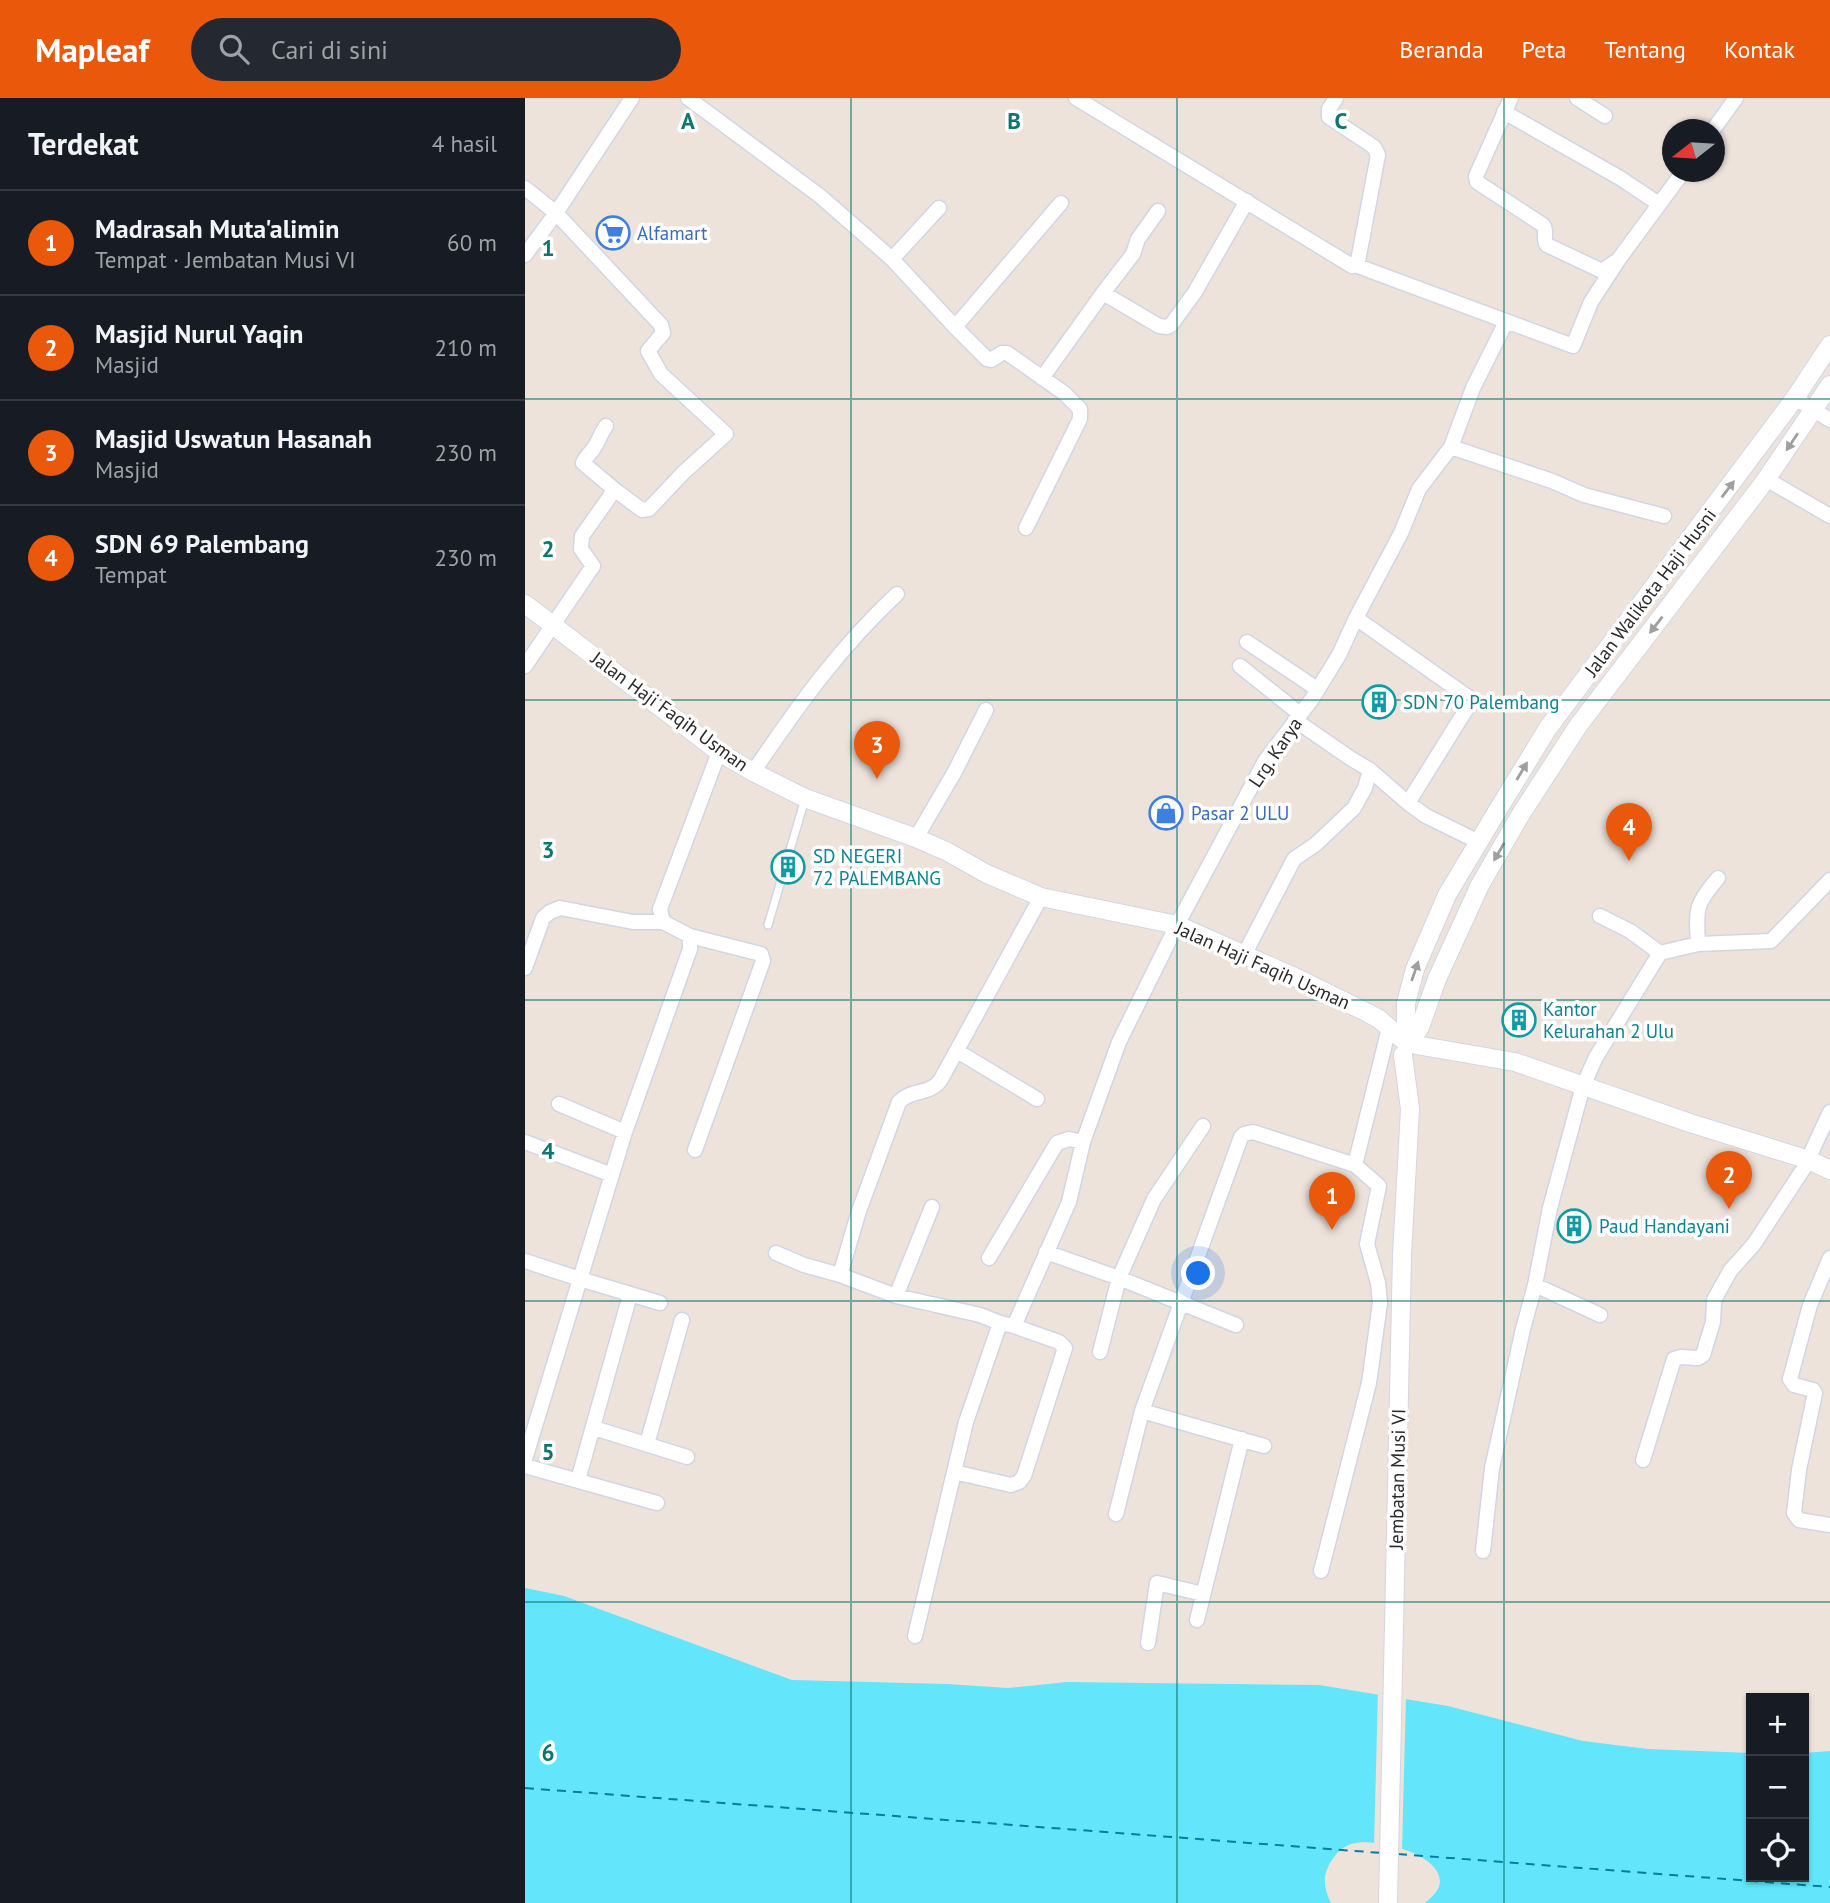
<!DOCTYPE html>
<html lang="id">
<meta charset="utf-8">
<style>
body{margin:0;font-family:"PT Sans",sans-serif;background:#242831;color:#f1f3f6}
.controls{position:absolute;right:21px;bottom:21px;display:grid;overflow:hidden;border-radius:0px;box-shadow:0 2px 5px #0004}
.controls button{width:63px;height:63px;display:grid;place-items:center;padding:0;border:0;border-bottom:2px solid #363941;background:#171b24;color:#f1f3f6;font:35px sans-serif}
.compass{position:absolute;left:1137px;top:21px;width:63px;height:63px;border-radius:50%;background:#171b24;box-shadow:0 2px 5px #0004;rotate:253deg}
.you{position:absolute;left:674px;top:1176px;width:24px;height:24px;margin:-18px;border:5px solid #fff;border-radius:50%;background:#1a73e8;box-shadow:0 0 0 10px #1a73e833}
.badge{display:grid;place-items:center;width:46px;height:46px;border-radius:50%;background:#ea580c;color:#fff;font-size:23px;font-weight:700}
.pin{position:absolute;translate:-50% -58px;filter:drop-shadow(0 2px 4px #0008)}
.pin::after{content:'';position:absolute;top:37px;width:24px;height:21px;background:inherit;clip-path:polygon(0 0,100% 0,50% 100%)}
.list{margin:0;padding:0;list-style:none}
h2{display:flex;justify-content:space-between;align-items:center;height:91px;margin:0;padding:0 28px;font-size:30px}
h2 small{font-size:23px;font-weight:400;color:#9ea1a6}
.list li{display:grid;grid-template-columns:46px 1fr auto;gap:21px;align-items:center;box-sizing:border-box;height:105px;padding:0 28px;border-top:2px solid #363941}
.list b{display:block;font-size:26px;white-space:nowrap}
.list p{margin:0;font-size:23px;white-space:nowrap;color:#9ea1a6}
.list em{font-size:23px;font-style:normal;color:#9ea1a6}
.icon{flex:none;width:38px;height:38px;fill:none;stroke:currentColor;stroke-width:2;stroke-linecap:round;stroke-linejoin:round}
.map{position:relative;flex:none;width:1305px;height:1805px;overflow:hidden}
header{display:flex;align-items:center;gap:42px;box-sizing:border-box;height:98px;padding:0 35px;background:#ea580c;color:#fff}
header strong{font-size:33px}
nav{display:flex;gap:38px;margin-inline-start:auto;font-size:24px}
.search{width:490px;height:63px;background:#242831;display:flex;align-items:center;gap:18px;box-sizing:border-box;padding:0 24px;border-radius:38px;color:#9ea1a6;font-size:26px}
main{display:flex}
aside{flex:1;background:#171b24}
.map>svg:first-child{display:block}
.water{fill:#63e6fb}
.pier{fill:#eee3db}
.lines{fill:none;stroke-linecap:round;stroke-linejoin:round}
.ferry{stroke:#017ea0;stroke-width:2;stroke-dasharray:9 7;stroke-linecap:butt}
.service-casing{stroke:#d0d6e5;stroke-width:10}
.minor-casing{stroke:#d0d6e5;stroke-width:17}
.tertiary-casing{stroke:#d0d6e5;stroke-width:20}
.service{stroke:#fff;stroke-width:7}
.minor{stroke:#fff;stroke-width:14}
.tertiary{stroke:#fff;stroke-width:18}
.oneway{fill:#9f9f9f}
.grid{fill:none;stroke:#0f766e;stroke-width:2;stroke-opacity:0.55}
.labels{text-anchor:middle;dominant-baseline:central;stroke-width:7;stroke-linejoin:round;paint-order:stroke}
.shop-label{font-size:19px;fill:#366cbe;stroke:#fff;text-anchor:start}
.street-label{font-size:19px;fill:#2a2a2a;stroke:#fff}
.culture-label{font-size:19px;fill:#0d838f;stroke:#fff;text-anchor:start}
.grid-label{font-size:23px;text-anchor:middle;font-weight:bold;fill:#0f766e;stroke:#fff;stroke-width:7;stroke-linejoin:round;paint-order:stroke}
</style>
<header>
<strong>Mapleaf</strong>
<div class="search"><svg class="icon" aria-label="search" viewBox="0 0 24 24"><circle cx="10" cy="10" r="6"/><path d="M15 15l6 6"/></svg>Cari di sini</div>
<nav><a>Beranda</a><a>Peta</a><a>Tentang</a><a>Kontak</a></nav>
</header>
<main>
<aside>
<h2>Terdekat<small>4 hasil</small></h2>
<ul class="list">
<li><span class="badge">1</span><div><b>Madrasah Muta'alimin</b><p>Tempat · Jembatan Musi VI</p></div><em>60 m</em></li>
<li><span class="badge">2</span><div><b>Masjid Nurul Yaqin</b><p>Masjid</p></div><em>210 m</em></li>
<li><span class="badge">3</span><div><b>Masjid Uswatun Hasanah</b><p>Masjid</p></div><em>230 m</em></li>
<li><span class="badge">4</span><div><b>SDN 69 Palembang</b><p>Tempat</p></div><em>230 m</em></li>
</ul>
</aside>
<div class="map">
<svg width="1305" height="1805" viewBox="0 0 1305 1805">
<rect width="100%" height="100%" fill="#eee3db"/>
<path class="water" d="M 0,1490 L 39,1498 L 267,1582 L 422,1586 L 483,1590 L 542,1584 L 794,1587 L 923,1608 L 1058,1643 L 1123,1651 L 1226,1655 L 1226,1779 L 1279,1779 L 1279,1655 L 1305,1653 L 1305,1805 L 900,1805 C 907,1799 915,1792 915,1783 C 914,1755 852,1741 831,1745 C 817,1747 809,1757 803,1769 C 797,1781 800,1793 806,1805 L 0,1805 Z"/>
<path class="pier" d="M 853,1593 L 881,1597 L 877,1753 L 871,1751 L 849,1748 Z"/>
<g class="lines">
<path class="ferry" d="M 0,1690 L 857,1755
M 873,1756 L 1305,1789"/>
<defs>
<path id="service" d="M 243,827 L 280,701"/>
<path id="minor" d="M 163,0 L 295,98 L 367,161 L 430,229 L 536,105
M 551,0 L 827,168 L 833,163 L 853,57 L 849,49 L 804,19 L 804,11 L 811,0
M 986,0 L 951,78 L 952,84 L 1018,127 C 1023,134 1017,141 1022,147 L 1077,173 L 1090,164
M 1052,0 L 1080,18
M 979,14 L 1095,80 L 1134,106
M 1188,32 L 1211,0
M 0,90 L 31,115 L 136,227 L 138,235 L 123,253 L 136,276 L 201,336 L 158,375 L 124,411 L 117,412 L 90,392 L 88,394 L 57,438 L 56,451 L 68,468 L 0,568
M 0,157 L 31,115 L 107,0
M 367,161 L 414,110
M 830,167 L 1048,248 L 1066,204 L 1094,161 L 1158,74
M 578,195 L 608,156 L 613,141 L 633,113
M 430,229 L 462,261 L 466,262 L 477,255 L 482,255 L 539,295 L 555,311 L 555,321 L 501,430
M 517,280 L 578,195 L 634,228 L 642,229 L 646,227 L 670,194 L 722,103
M 1270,300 L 1305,322
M 81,328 C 75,336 74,343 69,350 C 65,356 61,358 58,365 L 90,392
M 926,349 L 948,290 L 981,224
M 1241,381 L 1305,418
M 831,520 L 876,435 L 894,391 L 926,349 L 1027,383 L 1059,397 L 1139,418
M 722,544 L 792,591
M 715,568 L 775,616
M 770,622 L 825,660 L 845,672 L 883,705 L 901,718 L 954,744
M 228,674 C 273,608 313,551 372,496
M 883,705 L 947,602
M 391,740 L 429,675 L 461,612
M 165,838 L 232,855 L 236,856 L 238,863 L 170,1052
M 1173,846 C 1171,811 1170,807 1193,780
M 1135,855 L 1173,846 L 1246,843 L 1305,782
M 719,857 L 769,761 L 791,746 L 829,710 L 840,690 L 845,672
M 0,870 L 18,820 L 25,814 L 35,810 L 108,824 L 138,824
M 432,953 L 512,1001
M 34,1006 L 100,1034
M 0,1044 L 87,1077
M 830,1067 L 864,930
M 521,1154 L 594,1180 L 711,1227
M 251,1155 L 279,1167 L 315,1177 L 371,1198 L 455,1217 L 475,1225
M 464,1160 L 532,1045 L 544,1041 L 558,1044
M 1305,1160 L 1285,1207 L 1265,1281 L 1269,1287 L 1288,1292 L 1290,1295 L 1274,1372 L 1269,1415 L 1274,1422 L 1305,1427
M 0,1163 L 55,1181 L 100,1034 L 165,851 L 165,838 L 138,824 L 135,811 L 194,654
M 315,1177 L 334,1113 L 374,1004 C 386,991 404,997 415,983 L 516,799
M 1010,1187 L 1075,1217
M 371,1198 L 407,1109
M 575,1254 L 594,1180 L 629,1101 L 678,1028
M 617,1313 L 739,1348
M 69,1330 L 162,1359
M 122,1346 L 157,1222
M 0,1361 L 55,1181 L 135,1205
M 1118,1362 L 1149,1261 L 1156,1259 L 1173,1260 L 1178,1257 L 1188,1224 L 1189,1202 L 1205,1173 L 1229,1146 L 1279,1070 L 1305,1014
M 0,1368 L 132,1405
M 429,1374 L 486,1387 L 494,1384 L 499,1378 L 540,1250 L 534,1244 L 489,1228 L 544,1104 L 558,1044 L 594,944 L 652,827 L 740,663 L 787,601 L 814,557 L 831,520 L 950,604
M 53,1382 L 105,1197
M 591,1416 L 617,1313 L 716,1039 L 719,1036 L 728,1034 L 830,1067 L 854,1088 L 842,1146 L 853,1185 L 855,1205 L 844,1285 L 796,1473
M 958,1453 L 967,1370 L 998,1231 L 1010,1187 L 1025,1110 L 1058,988 L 1071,959 L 1135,855 L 1105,833 L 1075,818
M 672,1522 L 717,1341
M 390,1538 L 441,1324 L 475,1225 L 489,1228
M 623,1545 L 632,1485 L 678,1496"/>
<path id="tertiary" d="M 0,506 L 194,654 L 228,674 L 280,700 L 391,740 L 421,753 L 462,776 L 516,799 L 652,827 L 774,881 L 843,915 L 854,921 L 877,941
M 881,940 L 881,905 L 890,871 L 922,797 L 974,710 L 1023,630 L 1270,300 L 1305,247
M 887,941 L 895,929 L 912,881 L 955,787 L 996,716 L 1053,628 L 1240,383 L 1305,287
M 891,947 L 990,964 L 1165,1025 L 1284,1062 L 1305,1072
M 863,1805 L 877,1157 L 885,1011 L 878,957"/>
</defs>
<use href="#service" class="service-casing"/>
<use href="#minor" class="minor-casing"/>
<use href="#tertiary" class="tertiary-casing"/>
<use href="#service" class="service"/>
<use href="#minor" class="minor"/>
<use href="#tertiary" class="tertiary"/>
</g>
<defs><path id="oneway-solid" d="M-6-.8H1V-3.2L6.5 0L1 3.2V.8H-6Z" transform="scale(1.75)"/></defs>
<g class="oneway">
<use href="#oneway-solid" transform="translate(1267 344) rotate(124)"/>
<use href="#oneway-solid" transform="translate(1203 391) rotate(-53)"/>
<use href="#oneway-solid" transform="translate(1131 527) rotate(128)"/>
<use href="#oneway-solid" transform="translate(997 673) rotate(-59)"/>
<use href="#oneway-solid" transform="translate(974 754) rotate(120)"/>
<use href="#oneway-solid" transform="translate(890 873) rotate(-71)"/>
</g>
<path class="grid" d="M 326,0 L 326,1805M 652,0 L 652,1805M 979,0 L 979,1805M 0,301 L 1305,301M 0,602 L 1305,602M 0,902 L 1305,902M 0,1203 L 1305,1203M 0,1504 L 1305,1504"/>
<defs>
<symbol id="supermarket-ring" viewBox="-11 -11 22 22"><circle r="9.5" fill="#fff" stroke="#3f7fe0" stroke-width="1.5"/><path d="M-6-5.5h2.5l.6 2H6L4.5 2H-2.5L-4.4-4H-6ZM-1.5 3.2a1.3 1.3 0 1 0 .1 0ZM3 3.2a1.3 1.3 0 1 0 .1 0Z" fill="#3f7fe0"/></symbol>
<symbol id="building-ring" viewBox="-11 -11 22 22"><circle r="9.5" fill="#fff" stroke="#0f9aa8" stroke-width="1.5"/><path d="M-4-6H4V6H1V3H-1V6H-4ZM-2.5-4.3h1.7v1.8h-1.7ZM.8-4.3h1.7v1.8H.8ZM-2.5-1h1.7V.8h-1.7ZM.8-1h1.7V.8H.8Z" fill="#0f9aa8"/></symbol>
<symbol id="shop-ring" viewBox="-11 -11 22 22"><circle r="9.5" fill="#fff" stroke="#3f7fe0" stroke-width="1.5"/><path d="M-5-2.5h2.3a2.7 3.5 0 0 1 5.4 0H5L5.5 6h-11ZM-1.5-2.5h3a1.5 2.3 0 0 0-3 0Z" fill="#3f7fe0"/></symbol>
</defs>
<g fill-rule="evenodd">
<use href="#supermarket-ring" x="69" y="116" width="38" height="38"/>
<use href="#building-ring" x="835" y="585" width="38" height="38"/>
<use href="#shop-ring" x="622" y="696" width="38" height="38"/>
<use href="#building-ring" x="244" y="750" width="38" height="38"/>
<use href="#building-ring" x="975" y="903" width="38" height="38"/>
<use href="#building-ring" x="1030" y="1109" width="38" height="38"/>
</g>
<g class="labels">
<g class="shop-label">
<text x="112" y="135">Alfamart</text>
<text x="666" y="715">Pasar 2 ULU</text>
</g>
<g class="street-label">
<text transform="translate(1125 494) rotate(-53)">Jalan Walikota Haji Husni</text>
<text transform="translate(145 613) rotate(36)">Jalan Haji Faqih Usman</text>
<text transform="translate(750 654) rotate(-56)">Lrg. Karya</text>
<text transform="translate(738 867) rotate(24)">Jalan Haji Faqih Usman</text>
<text transform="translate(872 1381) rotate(-89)">Jembatan Musi VI</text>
</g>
<g class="culture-label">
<text x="878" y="604">SDN 70 Palembang</text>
<text x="288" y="758">SD NEGERI<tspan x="288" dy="22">72 PALEMBANG</tspan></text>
<text x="1018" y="911">Kantor<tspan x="1018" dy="22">Kelurahan 2 Ulu</tspan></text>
<text x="1074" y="1128">Paud Handayani</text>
</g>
</g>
<g class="grid-label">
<text x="163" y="31">A</text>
<text x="489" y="31">B</text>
<text x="816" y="31">C</text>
<text x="23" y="158">1</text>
<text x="23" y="459">2</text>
<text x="23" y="760">3</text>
<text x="23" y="1061">4</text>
<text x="23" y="1362">5</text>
<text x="23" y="1663">6</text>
</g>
</svg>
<div class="controls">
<button>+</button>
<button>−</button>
<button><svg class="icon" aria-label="locate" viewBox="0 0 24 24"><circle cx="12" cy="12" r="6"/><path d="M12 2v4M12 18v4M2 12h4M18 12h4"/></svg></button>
</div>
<svg class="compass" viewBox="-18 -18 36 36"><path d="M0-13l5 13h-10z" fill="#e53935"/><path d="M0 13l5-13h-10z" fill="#9ea1a6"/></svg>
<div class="you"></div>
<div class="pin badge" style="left:807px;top:1132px">1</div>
<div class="pin badge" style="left:1204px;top:1111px">2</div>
<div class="pin badge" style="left:352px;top:681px">3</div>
<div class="pin badge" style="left:1104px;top:763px">4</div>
</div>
</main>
